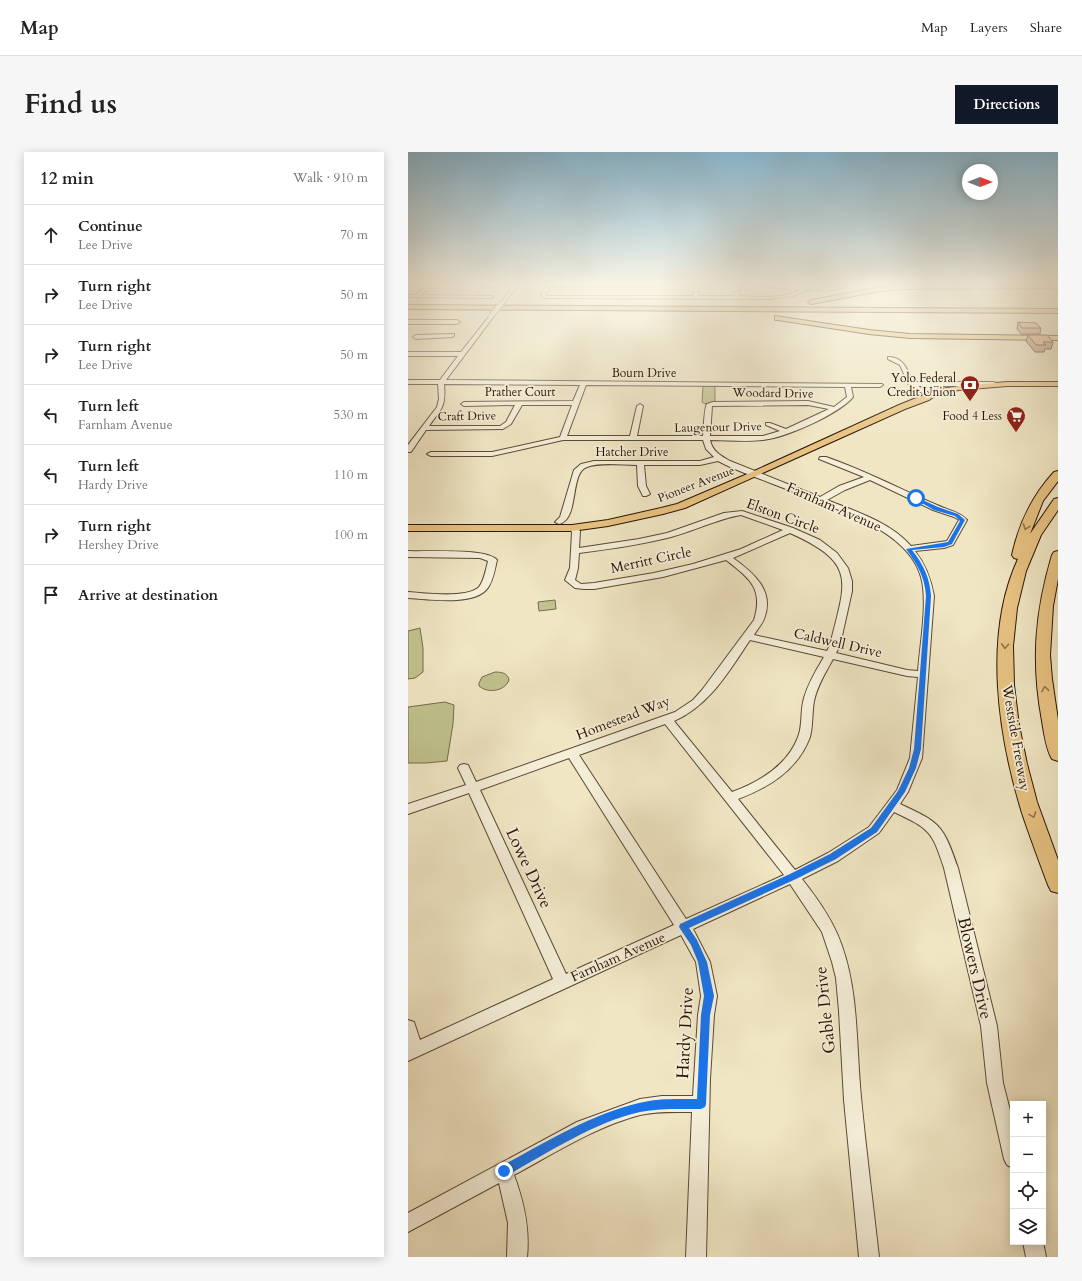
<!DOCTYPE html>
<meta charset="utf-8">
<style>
body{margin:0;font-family:Cardo,serif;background:#f6f6f6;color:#222}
.controls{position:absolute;right:12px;bottom:12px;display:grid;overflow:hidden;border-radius:0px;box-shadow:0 2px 10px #0003}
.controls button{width:36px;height:36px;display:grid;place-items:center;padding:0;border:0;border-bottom:1px solid #e0e0e0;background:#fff;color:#222;font:20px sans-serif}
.compass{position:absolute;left:554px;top:12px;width:36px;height:36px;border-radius:50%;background:#fff;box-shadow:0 2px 10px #0003;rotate:90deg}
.stop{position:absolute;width:12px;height:12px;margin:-9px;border:3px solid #1a73e8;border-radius:50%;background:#fff}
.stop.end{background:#1a73e8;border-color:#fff;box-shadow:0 1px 4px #0008}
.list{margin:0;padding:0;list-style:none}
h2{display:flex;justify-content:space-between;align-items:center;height:52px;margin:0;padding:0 16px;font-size:17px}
h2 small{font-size:13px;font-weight:400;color:#767676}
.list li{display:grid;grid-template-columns:26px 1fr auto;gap:12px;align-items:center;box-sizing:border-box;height:60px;padding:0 16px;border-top:1px solid #e0e0e0}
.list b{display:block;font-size:15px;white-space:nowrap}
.list p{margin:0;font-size:13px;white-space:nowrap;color:#767676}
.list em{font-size:13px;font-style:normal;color:#767676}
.icon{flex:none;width:22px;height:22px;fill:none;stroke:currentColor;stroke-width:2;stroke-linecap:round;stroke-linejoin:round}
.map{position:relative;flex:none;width:650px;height:1105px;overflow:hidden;border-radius:0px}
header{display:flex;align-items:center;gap:24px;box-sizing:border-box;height:56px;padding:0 20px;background:#fff;border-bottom:1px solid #e0e0e0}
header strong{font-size:19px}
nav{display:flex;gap:22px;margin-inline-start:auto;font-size:14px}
.intro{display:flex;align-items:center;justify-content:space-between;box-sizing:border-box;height:96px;padding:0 24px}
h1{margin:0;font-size:28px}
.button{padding:10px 18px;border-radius:0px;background:#111827;color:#fff;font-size:14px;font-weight:700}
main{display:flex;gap:24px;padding:0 24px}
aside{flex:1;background:#fff;border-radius:0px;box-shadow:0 2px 10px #0003}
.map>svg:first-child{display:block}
.green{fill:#c1c38f;stroke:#766b4a}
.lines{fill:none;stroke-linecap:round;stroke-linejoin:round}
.minor-casing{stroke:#5c4834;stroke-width:2}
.major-casing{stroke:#2a1304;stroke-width:2}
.highway-casing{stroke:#2a1304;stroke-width:2}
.minor{fill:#f5efd9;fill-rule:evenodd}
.major{fill:#e8c382;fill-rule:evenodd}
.highway{fill:#e8c382;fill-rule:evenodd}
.minor-bridge-casing{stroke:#5c4834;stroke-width:6;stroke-linecap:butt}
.minor-bridge{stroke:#f5efd9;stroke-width:5}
.wall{fill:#bf9072;stroke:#2a1304}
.building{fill:#dea784;stroke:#2a1304}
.oneway{stroke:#927449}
.route{fill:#1a73e8}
.labels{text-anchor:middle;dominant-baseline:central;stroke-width:3.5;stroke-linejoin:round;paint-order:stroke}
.far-street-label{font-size:12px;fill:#2a1304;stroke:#f5efd9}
.far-poi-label{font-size:12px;fill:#2a1304;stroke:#f5efd9;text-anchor:end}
.street-label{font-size:14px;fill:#2a1304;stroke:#f5efd9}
.near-street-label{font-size:17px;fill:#2a1304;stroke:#f5efd9}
</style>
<header>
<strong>Map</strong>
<nav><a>Map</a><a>Layers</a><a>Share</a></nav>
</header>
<div class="intro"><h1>Find us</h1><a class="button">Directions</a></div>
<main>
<aside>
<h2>12 min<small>Walk · 910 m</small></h2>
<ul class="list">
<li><svg class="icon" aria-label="ahead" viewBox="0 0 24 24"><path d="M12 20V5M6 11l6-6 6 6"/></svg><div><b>Continue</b><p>Lee Drive</p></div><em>70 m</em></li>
<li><svg class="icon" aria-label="right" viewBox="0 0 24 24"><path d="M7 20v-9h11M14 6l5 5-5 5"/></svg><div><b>Turn right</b><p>Lee Drive</p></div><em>50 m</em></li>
<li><svg class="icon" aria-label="right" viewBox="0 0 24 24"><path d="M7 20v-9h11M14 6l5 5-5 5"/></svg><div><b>Turn right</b><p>Lee Drive</p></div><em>50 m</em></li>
<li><svg class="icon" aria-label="left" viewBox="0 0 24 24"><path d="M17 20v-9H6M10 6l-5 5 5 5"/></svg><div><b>Turn left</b><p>Farnham Avenue</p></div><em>530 m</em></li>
<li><svg class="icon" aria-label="left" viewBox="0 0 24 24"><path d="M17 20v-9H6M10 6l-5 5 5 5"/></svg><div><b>Turn left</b><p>Hardy Drive</p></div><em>110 m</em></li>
<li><svg class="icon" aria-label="right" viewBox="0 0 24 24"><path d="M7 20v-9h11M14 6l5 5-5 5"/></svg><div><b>Turn right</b><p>Hershey Drive</p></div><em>100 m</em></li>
<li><svg class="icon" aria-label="arrive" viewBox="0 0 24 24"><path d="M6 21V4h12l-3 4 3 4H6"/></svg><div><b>Arrive at destination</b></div></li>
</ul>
</aside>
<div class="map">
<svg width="650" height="1105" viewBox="0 0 650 1105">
<rect width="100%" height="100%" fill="#f0e6c4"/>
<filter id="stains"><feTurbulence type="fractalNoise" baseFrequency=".005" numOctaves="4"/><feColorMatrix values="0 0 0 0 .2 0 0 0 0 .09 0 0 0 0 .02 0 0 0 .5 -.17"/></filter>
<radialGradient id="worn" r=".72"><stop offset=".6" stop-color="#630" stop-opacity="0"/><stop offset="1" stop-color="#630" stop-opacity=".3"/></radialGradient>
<path class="green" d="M 295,234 L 307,234 L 307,249 L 297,252 L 294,250 Z
M 147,448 L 148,457 L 131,459 L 130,450 Z
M 12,476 L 15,496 L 15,520 L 7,526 L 0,527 L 0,479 Z
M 87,520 C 93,520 100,521 101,528 C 97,539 80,542 71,534 L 71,531 L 74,525 Z
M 37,550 L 46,553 L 45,572 L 39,609 L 18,611 L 0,611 L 0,555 Z"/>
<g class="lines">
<defs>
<path id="minor" d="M 20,133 L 24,133 L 13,143 L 83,144 L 85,145 L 83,146 L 0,145 L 0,143 L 8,143 Z
M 60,133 L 97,133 L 95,134 L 62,134 Z
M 106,133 L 110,133 L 95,153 L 91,153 Z
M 140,133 L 248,133 L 250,134 L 248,135 L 143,134 L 137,142 L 138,144 L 285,144 L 287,133 L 291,133 L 290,144 L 327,144 L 327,133 L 331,133 L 331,144 C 351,145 374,147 393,138 L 358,135 L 360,133 L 396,135 L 396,133 L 400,133 L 400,135 L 423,135 L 440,133 L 434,136 L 423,138 L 398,138 L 385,144 L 360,147 L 135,146 L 133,142 Z
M 83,162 L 86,164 L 38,228 L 474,232 L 475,233 L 472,235 L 443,235 L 445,245 C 431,262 377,286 355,288 C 337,290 319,288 302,288 C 304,299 313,304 322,309 L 412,345 L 431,334 L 456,325 L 411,307 L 412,305 L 418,305 C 456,318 492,337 529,353 C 539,358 551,359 559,368 L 545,393 L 536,396 L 507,399 C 518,413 523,427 526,444 L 514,606 L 500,640 L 492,652 C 533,671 535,673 550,716 L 589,874 L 595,931 L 605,970 L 605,1016 L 599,1013 L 596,1007 L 579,931 L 573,874 L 536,716 C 524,679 522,677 486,660 L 471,681 L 430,709 L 394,727 C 410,747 426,770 434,794 C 451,842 448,895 453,945 C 458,998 465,1052 471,1105 L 451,1105 L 436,948 L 431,859 L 428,826 L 424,810 L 414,780 L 382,732 L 285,777 L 302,810 L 309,844 L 306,863 L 302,927 L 298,1105 L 278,1105 L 284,960 C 267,960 249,959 232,963 C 189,974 145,1002 106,1023 C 116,1050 122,1076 119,1105 L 99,1105 L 100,1071 L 91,1031 L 0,1080 L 0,1061 L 169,970 L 232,947 L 254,944 L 285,944 L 290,863 L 293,844 L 288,810 L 273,783 L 0,909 L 0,868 L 6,870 L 12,888 L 145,827 L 61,641 L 0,662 L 0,652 L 58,633 L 50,616 L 52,613 L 56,612 L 60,613 L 68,630 L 267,560 L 285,548 L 294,538 L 346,468 C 356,436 341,426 318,408 L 255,425 L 186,437 L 176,437 L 167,436 L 157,428 L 162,416 L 164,380 L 160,376 L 161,374 L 167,374 L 172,379 L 171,396 L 231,387 L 259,381 L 316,361 L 334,359 L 385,376 L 412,388 L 429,401 L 440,416 L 444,429 L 444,439 L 432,493 L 428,501 L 499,518 L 510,519 C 512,492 520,450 513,425 C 501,382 443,363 406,348 C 379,337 351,327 324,316 L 310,309 L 292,313 L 236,313 L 238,334 L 242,342 L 238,344 L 235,344 L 230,334 L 229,313 C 215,313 192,310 179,315 C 161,321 172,367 151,372 L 147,370 L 152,365 L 166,318 L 173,312 L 186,309 L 292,309 L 306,305 L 298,297 L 295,288 L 155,288 L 84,304 L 23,304 L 19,302 L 23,300 L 84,300 L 152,285 L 164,253 L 114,253 L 103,272 L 95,277 L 18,278 L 3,300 L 0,300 L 0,293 L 29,255 L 31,247 L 30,232 L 0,232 L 0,228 L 32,228 L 50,204 L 0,204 L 0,200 L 53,200 ZM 36,232 L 172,233 L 165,249 L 56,250 L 53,252 L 56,254 L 107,253 L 98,270 L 92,274 L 21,274 C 34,256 38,255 36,232 ZM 178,233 L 437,235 L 439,245 L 426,255 L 400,249 L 305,250 L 299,252 C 296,256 296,277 295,284 L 229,284 L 235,254 L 232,252 L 229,254 L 222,284 L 159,284 ZM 400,253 L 421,257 L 378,277 L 362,271 L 358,271 L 358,273 L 372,279 L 355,284 L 302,284 L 304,254 ZM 462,328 L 525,358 L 546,365 L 551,368 L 539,389 L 503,394 C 482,370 447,359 419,348 L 437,338 ZM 333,363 L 375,378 L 333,397 L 285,412 L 246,421 L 186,431 L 173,432 L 167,428 L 170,416 L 171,401 C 202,397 232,393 263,385 C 286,379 309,367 333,363 ZM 382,381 C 451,412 437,430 422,493 L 419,499 L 346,483 C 349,478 354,472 356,467 C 367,439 346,421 325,406 ZM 342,488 L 416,505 C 408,518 400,532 396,546 C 392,559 395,573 390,585 C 379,614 351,630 324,640 L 266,569 C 302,553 321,519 342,488 ZM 425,507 L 499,524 L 510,525 L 502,606 L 489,638 L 461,675 L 420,701 L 387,718 L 330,647 C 360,636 390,618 402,585 C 405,574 404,560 406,549 C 409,534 418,520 425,507 ZM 257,572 L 376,723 L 278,767 L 171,603 ZM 161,606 L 266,773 L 158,822 L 72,638 Z
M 0,168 L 49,168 L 52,170 L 49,172 L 0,172 Z
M 46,182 L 46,184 L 44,185 L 8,187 L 5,185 L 8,183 Z
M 480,205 C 495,204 500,219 505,230 L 586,230 L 589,232 L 586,234 L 510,234 L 524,243 L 519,244 L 501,233 L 492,213 L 480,207 Z
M 0,399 C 18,400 79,396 89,408 C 87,417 85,430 79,437 C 65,454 20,447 0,446 L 0,440 C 16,441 59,447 71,435 C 76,429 78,417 80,409 L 72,406 L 0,405 Z
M 615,1090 L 635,1090 L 638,1105 L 618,1105 Z"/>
<path id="major" d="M 642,133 L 648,133 L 650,134 L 650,139 Z
M 599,230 L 650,230 L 650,234 L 599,234 L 551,238 L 530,242 L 521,248 L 497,257 L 277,356 L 255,362 L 200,374 L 164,379 L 0,379 L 0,373 L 164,373 L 200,368 L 253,356 L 269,352 L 344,320 L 491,253 L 528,238 L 551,234 Z"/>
<path id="highway" d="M 494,133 L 648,133 L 650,134 L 650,136 L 494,137 L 467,140 L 403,152 L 400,150 L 403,148 L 467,136 Z
M 0,153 L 650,157 L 650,161 L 0,157 Z
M 367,164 L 461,178 L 502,182 L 650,184 L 650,188 L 502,186 L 461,182 L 370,168 L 367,168 Z
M 650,319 L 650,329 L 635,349 L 622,382 L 646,347 L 650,346 L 650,358 L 633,383 L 618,419 L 609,456 L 605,494 L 606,533 L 611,573 L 619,612 L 629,650 L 650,708 L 650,741 L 643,739 L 640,733 C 631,709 622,685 614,661 C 590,583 575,483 610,407 L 606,406 L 604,403 C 611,371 624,344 646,320 Z
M 650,399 L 650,427 L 645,454 L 642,503 L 644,527 L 650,568 L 650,609 L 644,607 C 638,597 636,581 634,569 C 623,510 627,460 644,403 L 646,400 Z"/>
</defs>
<use href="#minor" class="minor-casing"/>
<use href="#major" class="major-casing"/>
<use href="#highway" class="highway-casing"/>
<use href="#minor" class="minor"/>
<use href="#major" class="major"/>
<use href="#highway" class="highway"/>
<defs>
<path id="minor-bridge" d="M 83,164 L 93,152"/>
</defs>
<use href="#minor-bridge" class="minor-bridge-casing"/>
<use href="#minor-bridge" class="minor-bridge"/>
</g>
<path class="wall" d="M 610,170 L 633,176 L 632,182 L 613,182 L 609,177 Z
M 620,183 L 645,190 L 643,197 L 637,197 L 636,200 L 627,200 L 618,189 Z"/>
<path class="building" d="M 610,170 L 628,171 L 633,176 L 614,176 Z
M 620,183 L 639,183 L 645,190 L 635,190 L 638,193 L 628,193 Z"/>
<defs><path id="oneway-chevron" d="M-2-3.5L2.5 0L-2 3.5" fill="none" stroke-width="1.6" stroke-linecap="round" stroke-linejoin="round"/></defs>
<g class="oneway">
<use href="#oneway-chevron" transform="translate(618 375) rotate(110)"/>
<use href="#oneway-chevron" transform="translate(597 494) rotate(94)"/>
<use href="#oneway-chevron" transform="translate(637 537) rotate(-99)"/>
<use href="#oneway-chevron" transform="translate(625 663) rotate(70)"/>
</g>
<linearGradient id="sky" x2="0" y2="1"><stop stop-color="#89b9d3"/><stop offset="0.46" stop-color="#f8f4e4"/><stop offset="1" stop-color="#f8f4e4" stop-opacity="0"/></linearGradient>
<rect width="650" height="287" fill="url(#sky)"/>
<path class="route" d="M 508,345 L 530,355 L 550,362 L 557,368 L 544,392 L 536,395 L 504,398 C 515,412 522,426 523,444 L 513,597 L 508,616 L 497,640 L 469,680 L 428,707 L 388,727 L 281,776 L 289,788 L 299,810 L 306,844 L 302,863 L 298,952 L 297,955 L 293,957 C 273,957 252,956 232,960 C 189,969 139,1001 100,1023 L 96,1024 L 92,1023 L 91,1019 L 92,1015 C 136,991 181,963 231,951 C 249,946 269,947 289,947 L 293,863 L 296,844 L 290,810 L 283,793 L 271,775 L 272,772 L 382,722 L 422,702 L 463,676 L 490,639 L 501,616 L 506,597 L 518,444 C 517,425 509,412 498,397 L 540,390 L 552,369 L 547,364 L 526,358 L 507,347 Z"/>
<defs>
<symbol id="bank-pin" viewBox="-11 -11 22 30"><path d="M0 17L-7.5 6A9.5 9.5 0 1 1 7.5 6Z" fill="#8f2418" stroke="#f5efd9"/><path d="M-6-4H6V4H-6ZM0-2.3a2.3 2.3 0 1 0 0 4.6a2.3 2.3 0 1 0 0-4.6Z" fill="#fff"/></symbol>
<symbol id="supermarket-pin" viewBox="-11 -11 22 30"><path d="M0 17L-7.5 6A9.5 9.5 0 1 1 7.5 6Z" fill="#8f2418" stroke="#f5efd9"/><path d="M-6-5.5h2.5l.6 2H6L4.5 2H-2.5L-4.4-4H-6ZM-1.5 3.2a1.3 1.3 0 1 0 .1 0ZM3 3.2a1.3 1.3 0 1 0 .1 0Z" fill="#fff"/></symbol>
</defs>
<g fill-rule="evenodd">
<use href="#bank-pin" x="551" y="222" width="22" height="30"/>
<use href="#supermarket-pin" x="597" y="253" width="22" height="30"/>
</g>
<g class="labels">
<g class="far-street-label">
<text x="236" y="221">Bourn Drive</text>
<text x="112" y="240">Prather Court</text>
<text transform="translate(365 241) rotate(1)">Woodard Drive</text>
<text transform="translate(59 264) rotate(-1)">Craft Drive</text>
<text transform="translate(310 275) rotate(-1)">Laugenour Drive</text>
<text x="224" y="300">Hatcher Drive</text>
<text transform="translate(288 332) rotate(-21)">Pioneer Avenue</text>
</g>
<g class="far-poi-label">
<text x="548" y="226">Yolo Federal<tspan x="548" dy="14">Credit Union</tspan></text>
<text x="594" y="264">Food 4 Less</text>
</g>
<g class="street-label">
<text transform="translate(426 355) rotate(24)">Farnham Avenue</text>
<text transform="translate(375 364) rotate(20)">Elston Circle</text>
<text transform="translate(243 408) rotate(-12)">Merritt Circle</text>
<text transform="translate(430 491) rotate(13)">Caldwell Drive</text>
<text transform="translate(215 566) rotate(-21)">Homestead Way</text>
<text transform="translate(608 586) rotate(80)">Westside Freeway</text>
<text transform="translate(210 805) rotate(-24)">Farnham Avenue</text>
</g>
<g class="near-street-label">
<text transform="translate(121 716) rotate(65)">Lowe Drive</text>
<text transform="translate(567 816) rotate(77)">Blowers Drive</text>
<text transform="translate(417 858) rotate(-96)">Gable Drive</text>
<text transform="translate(277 881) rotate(-87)">Hardy Drive</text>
</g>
</g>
<rect width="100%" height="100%" filter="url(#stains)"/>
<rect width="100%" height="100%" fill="url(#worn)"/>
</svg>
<div class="controls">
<button>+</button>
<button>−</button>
<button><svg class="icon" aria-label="locate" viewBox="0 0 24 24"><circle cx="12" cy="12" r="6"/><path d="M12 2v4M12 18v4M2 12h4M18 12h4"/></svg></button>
<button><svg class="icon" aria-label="layers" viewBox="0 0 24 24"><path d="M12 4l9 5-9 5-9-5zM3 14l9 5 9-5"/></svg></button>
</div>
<svg class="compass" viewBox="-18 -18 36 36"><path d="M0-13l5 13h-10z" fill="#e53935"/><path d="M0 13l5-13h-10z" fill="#767676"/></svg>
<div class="stop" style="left:508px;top:346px"></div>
<div class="stop end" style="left:96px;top:1019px"></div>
</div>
</main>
